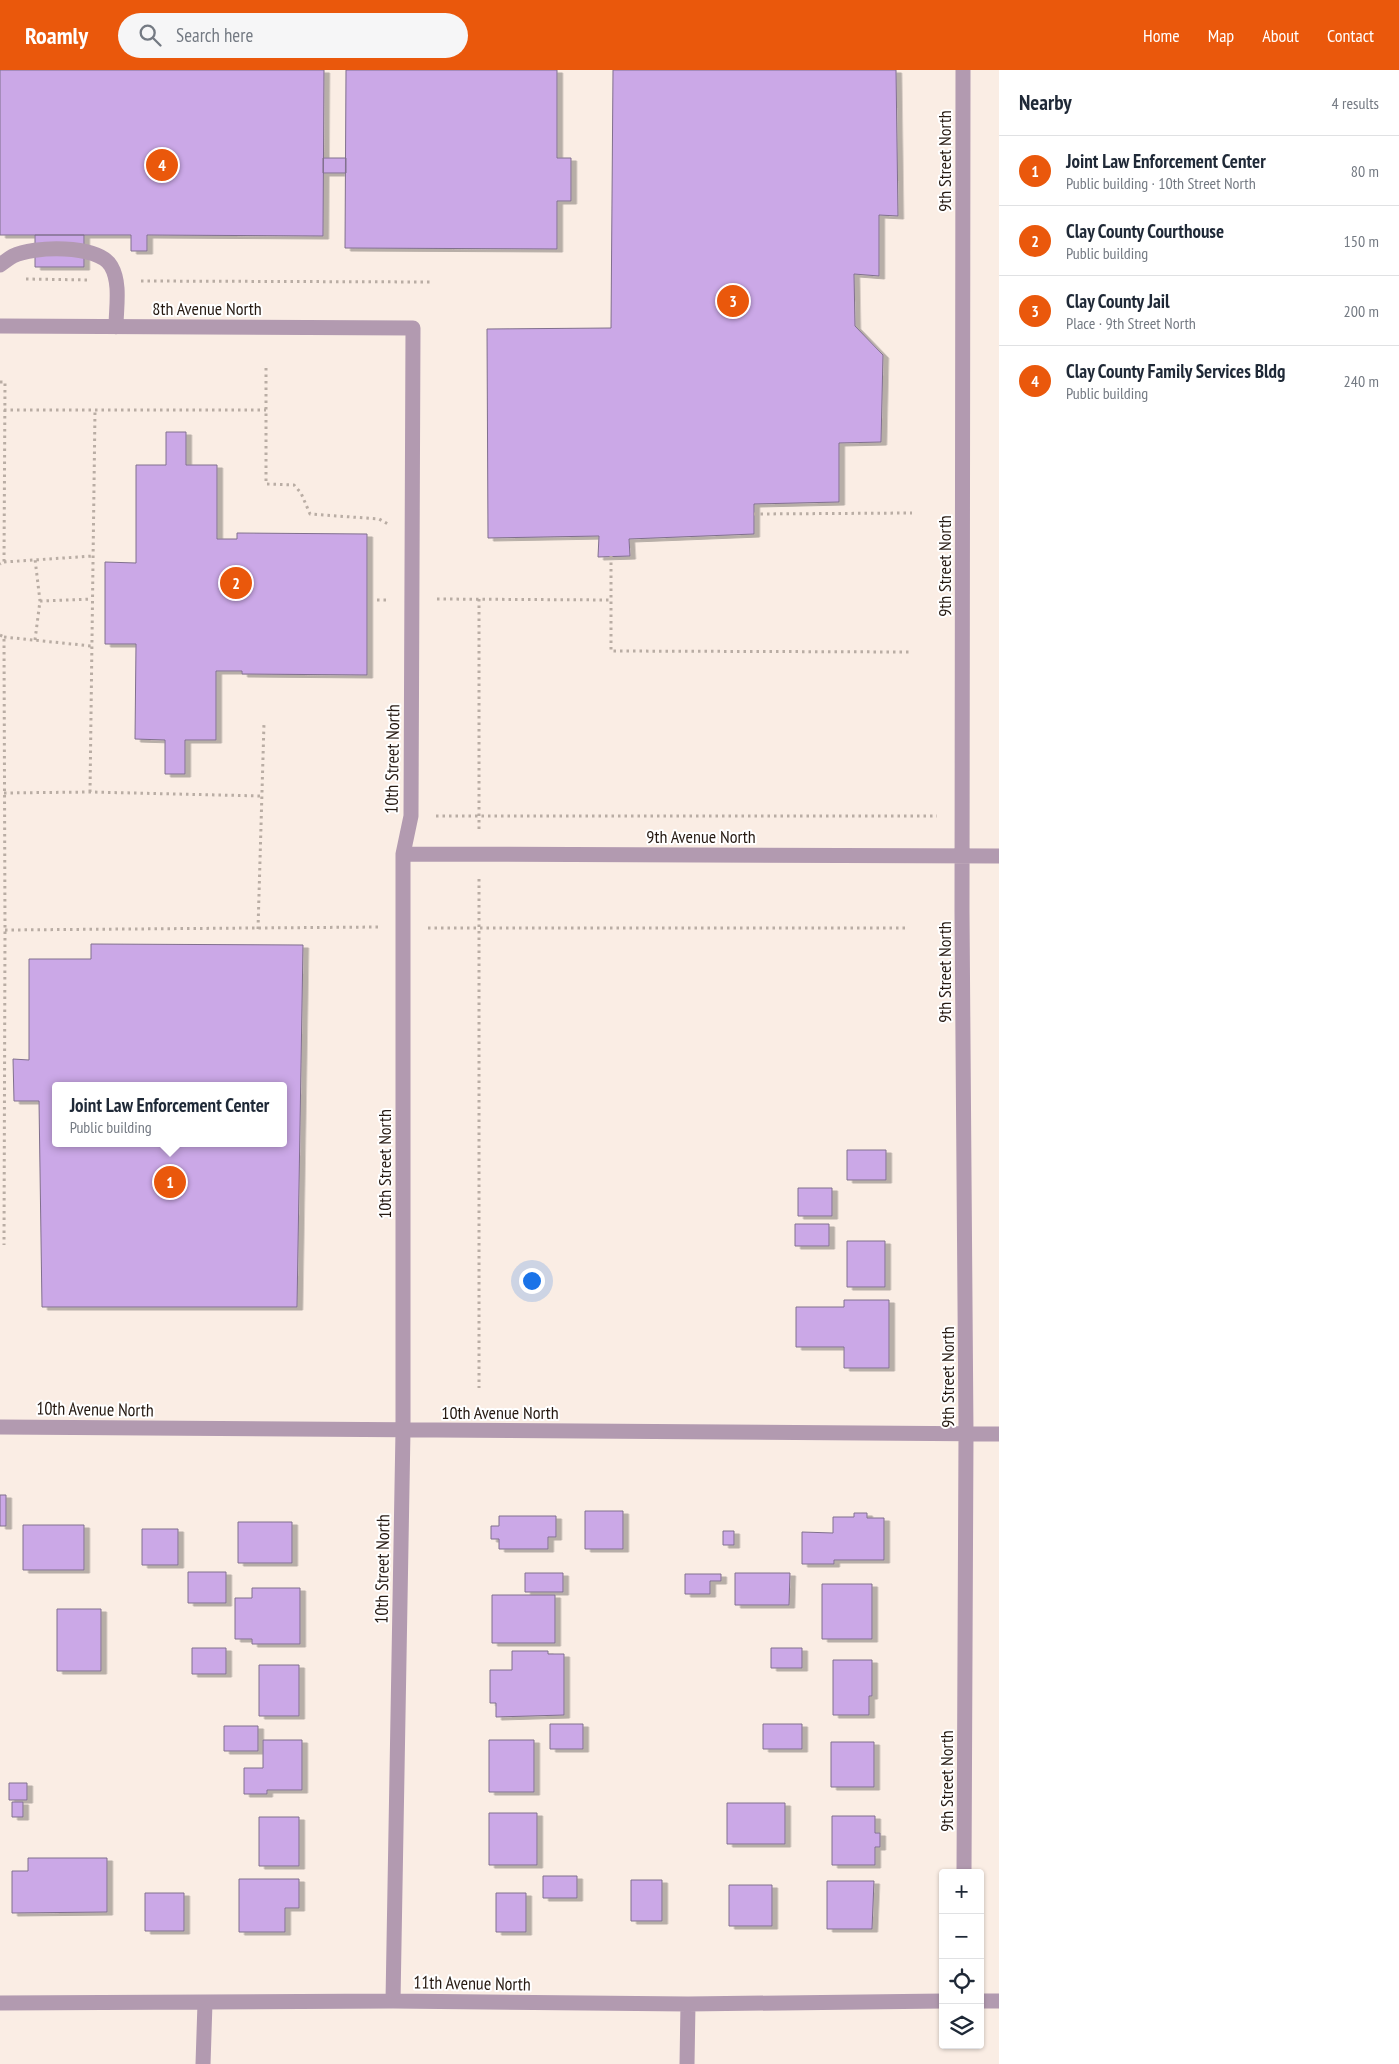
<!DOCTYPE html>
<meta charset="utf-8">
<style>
body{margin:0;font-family:"PT Sans Narrow",sans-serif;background:#f6f6f7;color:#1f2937}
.controls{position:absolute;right:15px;bottom:15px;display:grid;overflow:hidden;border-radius:5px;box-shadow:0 1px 4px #0004}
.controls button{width:45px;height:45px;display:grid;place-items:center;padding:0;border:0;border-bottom:1px solid #e0e1e3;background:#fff;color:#1f2937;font:25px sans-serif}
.you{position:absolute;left:531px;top:1210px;width:18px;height:18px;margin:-12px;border:4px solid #fff;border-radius:50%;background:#1a73e8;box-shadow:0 0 0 8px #1a73e833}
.badge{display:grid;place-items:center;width:32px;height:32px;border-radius:50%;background:#ea580c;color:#fff;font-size:16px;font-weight:700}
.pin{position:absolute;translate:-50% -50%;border:2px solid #fff;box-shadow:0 1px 5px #0006}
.popup{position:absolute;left:52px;top:1012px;width:235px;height:65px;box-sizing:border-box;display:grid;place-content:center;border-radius:5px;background:#fff;filter:drop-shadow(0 1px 4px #0005);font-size:16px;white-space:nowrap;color:#747a83}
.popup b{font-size:19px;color:#1f2937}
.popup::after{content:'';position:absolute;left:50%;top:100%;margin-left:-10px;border:10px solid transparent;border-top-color:#fff}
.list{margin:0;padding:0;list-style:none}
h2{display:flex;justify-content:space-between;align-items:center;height:65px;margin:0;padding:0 20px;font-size:21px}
h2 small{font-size:16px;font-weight:400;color:#747a83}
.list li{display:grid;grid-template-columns:32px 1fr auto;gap:15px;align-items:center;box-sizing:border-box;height:70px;padding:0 20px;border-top:1px solid #e0e1e3}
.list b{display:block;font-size:19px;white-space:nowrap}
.list p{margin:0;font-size:16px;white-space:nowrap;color:#747a83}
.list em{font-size:16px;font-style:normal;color:#747a83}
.icon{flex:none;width:28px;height:28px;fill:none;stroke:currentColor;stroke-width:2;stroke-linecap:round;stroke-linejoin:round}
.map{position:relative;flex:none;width:999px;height:1994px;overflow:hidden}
header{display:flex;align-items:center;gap:30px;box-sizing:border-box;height:70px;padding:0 25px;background:#ea580c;color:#fff}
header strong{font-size:24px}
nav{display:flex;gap:28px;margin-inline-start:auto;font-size:18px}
.search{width:350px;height:45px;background:#f6f6f7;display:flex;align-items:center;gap:12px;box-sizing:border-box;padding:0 18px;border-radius:28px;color:#747a83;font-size:19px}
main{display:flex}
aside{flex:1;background:#fff}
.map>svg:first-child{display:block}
.building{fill:#cba8e7;stroke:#80708d;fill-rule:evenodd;filter:url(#shadow)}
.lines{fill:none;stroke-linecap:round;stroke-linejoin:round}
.path{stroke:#b9ada4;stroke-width:3;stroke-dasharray:2.5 4;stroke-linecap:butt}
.minor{stroke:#b29ab0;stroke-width:15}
.labels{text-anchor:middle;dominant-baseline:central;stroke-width:4;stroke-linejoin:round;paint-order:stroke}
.street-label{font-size:18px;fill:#251911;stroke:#fff}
</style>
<header>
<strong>Roamly</strong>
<div class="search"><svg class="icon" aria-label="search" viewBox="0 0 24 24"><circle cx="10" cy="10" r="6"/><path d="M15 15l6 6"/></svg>Search here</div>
<nav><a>Home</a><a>Map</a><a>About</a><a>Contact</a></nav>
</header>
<main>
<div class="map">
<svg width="999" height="1994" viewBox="0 0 999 1994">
<defs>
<filter id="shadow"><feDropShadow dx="5.5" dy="3" stdDeviation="0" flood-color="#0004"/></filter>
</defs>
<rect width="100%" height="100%" fill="#faede4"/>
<path class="building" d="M 0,0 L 324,0 L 323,166 L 147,165 L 147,181 L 131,181 L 131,165 L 0,165 Z
M 346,0 L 557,0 L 557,88 L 571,88 L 571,131 L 557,131 L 557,179 L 345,178 Z
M 613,0 L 896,0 L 898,146 L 879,145 L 879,206 L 854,204 L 855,256 L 883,285 L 881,372 L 839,373 L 839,432 L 754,434 L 754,464 L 629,469 L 630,486 L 598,487 L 599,466 L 488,468 L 487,259 L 611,258 Z
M 323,88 L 346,88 L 346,103 L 323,103 Z
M 35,165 L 84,165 L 84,197 L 35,197 Z
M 166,362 L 186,362 L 186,395 L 217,395 L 217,469 L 237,469 L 237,463 L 367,464 L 367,605 L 242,604 L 242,601 L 216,601 L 216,670 L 185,670 L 185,704 L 165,704 L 165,670 L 135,669 L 136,574 L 105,574 L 105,492 L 136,493 L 136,395 L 166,395 Z
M 91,874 L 303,875 L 297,1237 L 42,1237 L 39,1031 L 14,1031 L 13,989 L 29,990 L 29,889 L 91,889 ZM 56,1016 L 284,1016 L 284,1073 L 56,1073 Z
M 847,1080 L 886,1080 L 886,1110 L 847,1110 Z
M 798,1118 L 832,1118 L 832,1146 L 798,1146 Z
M 795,1154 L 829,1154 L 829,1176 L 795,1176 Z
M 847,1171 L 885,1171 L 885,1217 L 847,1217 Z
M 844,1230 L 889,1230 L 889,1298 L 844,1298 L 844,1277 L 796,1277 L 796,1237 L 844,1237 Z
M 0,1425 L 6,1425 L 6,1456 L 0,1456 Z
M 585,1441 L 623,1441 L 623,1479 L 585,1479 Z
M 854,1443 L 867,1443 L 867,1448 L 884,1448 L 884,1490 L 834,1490 L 834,1494 L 802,1494 L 802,1462 L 833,1463 L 833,1447 L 854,1447 Z
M 499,1446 L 556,1446 L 556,1467 L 548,1467 L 548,1479 L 499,1479 L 499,1469 L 491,1469 L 491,1456 L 499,1456 Z
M 238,1452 L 292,1452 L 292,1493 L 238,1493 Z
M 23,1455 L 84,1455 L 84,1500 L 23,1500 Z
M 142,1459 L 178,1459 L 178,1495 L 142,1495 Z
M 723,1461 L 734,1461 L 734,1475 L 723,1475 Z
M 188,1502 L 226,1502 L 226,1533 L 188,1533 Z
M 525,1503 L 563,1503 L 563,1522 L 525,1522 Z
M 735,1503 L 790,1503 L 789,1535 L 735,1535 Z
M 685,1504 L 721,1504 L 721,1511 L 710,1511 L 710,1524 L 685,1524 Z
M 822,1514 L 872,1514 L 872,1569 L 822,1569 Z
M 252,1518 L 300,1518 L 300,1574 L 252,1574 L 252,1569 L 235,1569 L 235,1528 L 252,1528 Z
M 492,1525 L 555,1525 L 555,1573 L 492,1573 Z
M 57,1539 L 101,1539 L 101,1601 L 57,1601 Z
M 192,1578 L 226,1578 L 226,1604 L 192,1604 Z
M 771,1578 L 802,1578 L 802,1598 L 771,1598 Z
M 512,1581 L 548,1581 L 548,1584 L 564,1584 L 564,1645 L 496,1647 L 496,1633 L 490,1633 L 490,1600 L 512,1600 Z
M 833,1590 L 872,1590 L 872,1626 L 869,1626 L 869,1645 L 833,1645 Z
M 259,1595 L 299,1595 L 299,1646 L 259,1646 Z
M 550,1654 L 583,1654 L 583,1679 L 550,1679 Z
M 763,1654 L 802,1654 L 802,1679 L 763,1679 Z
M 224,1656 L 258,1656 L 258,1681 L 224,1681 Z
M 263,1670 L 302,1670 L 302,1720 L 267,1720 L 267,1724 L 244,1724 L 244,1698 L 263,1698 Z
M 489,1670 L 534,1670 L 534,1722 L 489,1722 Z
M 831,1672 L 874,1672 L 874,1717 L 831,1717 Z
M 9,1713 L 27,1713 L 27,1730 L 9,1730 Z
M 12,1732 L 23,1732 L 23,1747 L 12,1747 Z
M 727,1733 L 785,1733 L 785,1774 L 727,1774 Z
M 489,1743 L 537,1743 L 537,1795 L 489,1795 Z
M 832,1746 L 875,1746 L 875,1763 L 880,1763 L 880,1777 L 875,1777 L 875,1795 L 832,1795 Z
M 259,1747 L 299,1747 L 299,1796 L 259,1796 Z
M 28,1788 L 107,1788 L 107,1842 L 12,1843 L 12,1801 L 28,1801 Z
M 543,1806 L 577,1806 L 577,1828 L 543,1828 Z
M 239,1809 L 299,1809 L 299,1838 L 285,1838 L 285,1862 L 239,1862 Z
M 631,1810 L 662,1810 L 662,1851 L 631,1851 Z
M 827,1811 L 874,1811 L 872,1859 L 827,1859 Z
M 729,1815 L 772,1815 L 772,1856 L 729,1856 Z
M 145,1823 L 184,1823 L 184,1861 L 145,1861 Z
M 496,1823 L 526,1823 L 526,1862 L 496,1862 Z"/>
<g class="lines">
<path class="path" d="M 26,209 L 89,210
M 141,211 L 432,212
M 266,298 L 266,414 L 294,415 L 301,423 L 310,444 L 379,449 L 388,454
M 0,312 L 5,312 L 4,492 L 0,494
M 4,340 L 266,340
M 754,444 L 912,443
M 611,486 L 611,581 L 911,582
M 4,492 L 93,486
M 437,529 L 611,530
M 479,529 L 479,760
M 377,530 L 388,530
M 40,531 L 92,529
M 0,565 L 4,567 L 5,860 L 4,1175
M 4,567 L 91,576
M 35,570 L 40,531 L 35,489
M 90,722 L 95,340
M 4,723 L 90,722 L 262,726
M 436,746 L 937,746
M 479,809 L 479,1318
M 428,858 L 909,858
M 258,859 L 264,653
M 5,860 L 379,857"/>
<path class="minor" d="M 963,0 L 962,842 L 966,1364 L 964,1803
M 0,195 C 4,192 8,189 13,186 C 33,176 98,174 111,196 C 121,213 116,238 116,257
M 0,256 L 413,258 L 411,746 L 403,784 L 403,1360 L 393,1931
M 403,784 L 999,786
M 0,1357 L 999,1364
M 980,1931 L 999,1931
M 0,1933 L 393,1931 L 688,1934 L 943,1931
M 203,1994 L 205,1933
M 687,1994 L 688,1934"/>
</g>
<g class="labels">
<g class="street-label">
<text transform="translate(944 91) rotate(-90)">9th Street North</text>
<text x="207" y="238">8th Avenue North</text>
<text transform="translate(944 496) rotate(-90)">9th Street North</text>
<text transform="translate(392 689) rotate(-89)">10th Street North</text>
<text x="701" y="766">9th Avenue North</text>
<text transform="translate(944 902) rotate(-90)">9th Street North</text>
<text transform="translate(384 1094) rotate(-90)">10th Street North</text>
<text transform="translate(947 1307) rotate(-90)">9th Street North</text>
<text transform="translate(95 1339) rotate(1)">10th Avenue North</text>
<text x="500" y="1342">10th Avenue North</text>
<text transform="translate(382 1499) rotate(-89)">10th Street North</text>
<text transform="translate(946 1711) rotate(-90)">9th Street North</text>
<text transform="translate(472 1913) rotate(1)">11th Avenue North</text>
</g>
</g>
</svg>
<div class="controls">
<button>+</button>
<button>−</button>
<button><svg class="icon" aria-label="locate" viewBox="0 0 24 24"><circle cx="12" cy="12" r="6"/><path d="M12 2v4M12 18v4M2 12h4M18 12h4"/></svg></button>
<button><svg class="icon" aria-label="layers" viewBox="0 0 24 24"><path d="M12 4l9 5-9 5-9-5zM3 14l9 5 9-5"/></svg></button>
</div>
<div class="you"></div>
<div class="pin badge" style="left:170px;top:1112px">1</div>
<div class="popup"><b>Joint Law Enforcement Center</b>Public building</div>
<div class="pin badge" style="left:236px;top:513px">2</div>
<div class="pin badge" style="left:733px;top:231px">3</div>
<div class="pin badge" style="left:162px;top:95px">4</div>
</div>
<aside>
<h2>Nearby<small>4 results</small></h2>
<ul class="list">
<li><span class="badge">1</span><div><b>Joint Law Enforcement Center</b><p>Public building · 10th Street North</p></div><em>80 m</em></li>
<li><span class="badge">2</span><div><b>Clay County Courthouse</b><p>Public building</p></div><em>150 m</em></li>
<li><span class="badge">3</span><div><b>Clay County Jail</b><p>Place · 9th Street North</p></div><em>200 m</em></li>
<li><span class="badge">4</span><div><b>Clay County Family Services Bldg</b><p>Public building</p></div><em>240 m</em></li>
</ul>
</aside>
</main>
